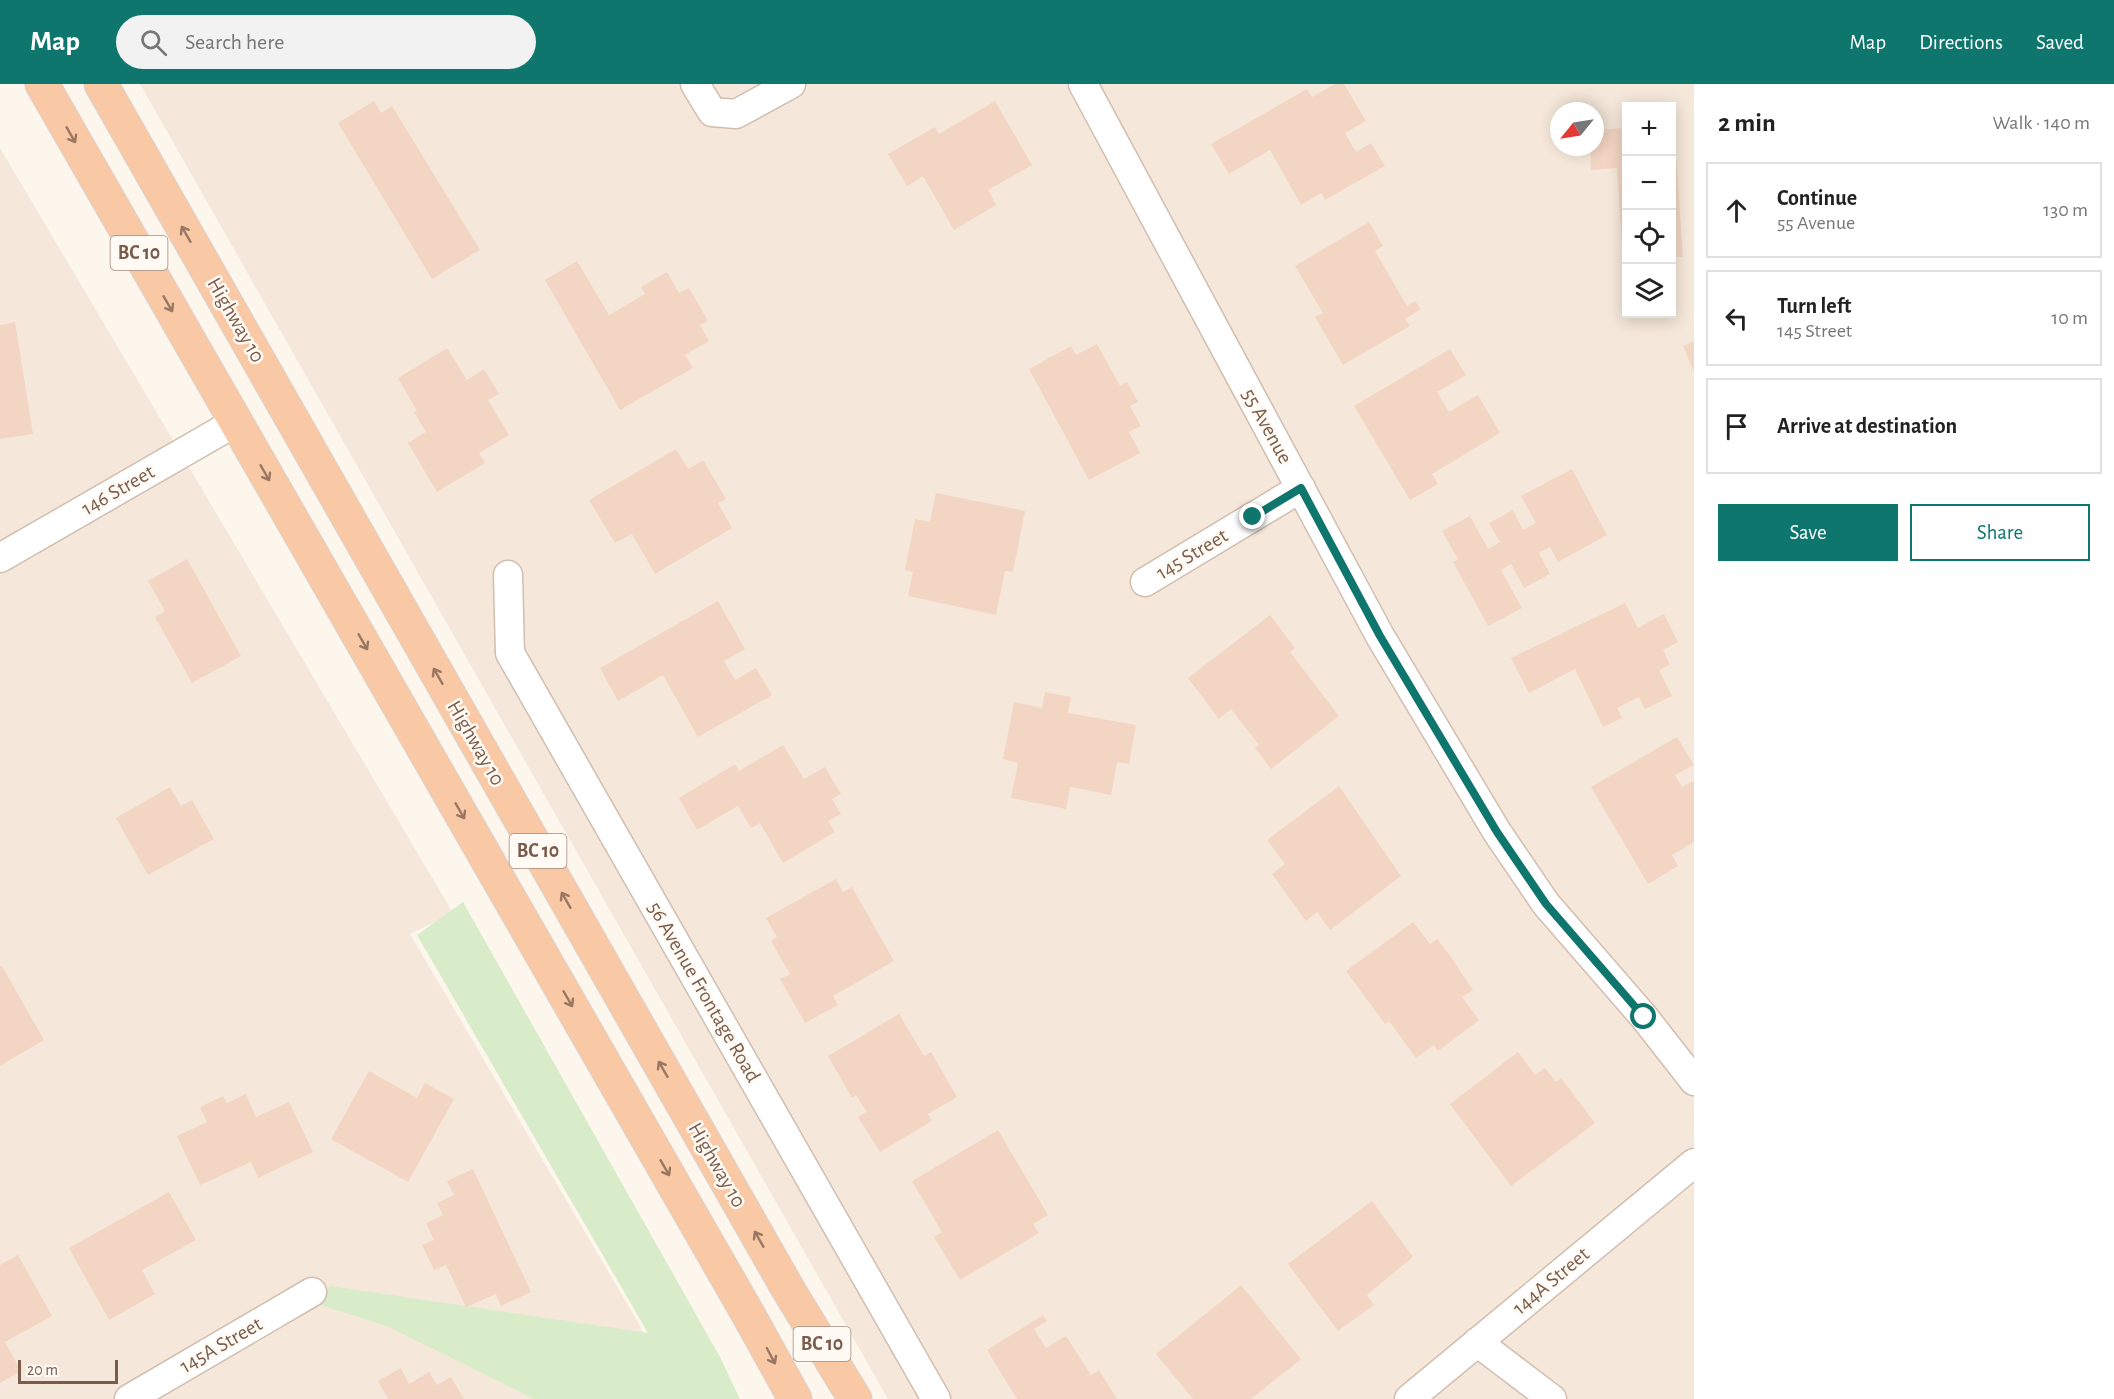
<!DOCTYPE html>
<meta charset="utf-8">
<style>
body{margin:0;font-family:"Alegreya Sans",sans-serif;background:#f2f2f2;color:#222}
.controls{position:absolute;right:18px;top:18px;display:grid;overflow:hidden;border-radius:0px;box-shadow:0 3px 15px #0003}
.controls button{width:54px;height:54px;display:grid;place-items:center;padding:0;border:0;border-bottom:2px solid #e0e0e0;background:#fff;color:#222;font:30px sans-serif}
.compass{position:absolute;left:1550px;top:18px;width:54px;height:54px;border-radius:50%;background:#fff;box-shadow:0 3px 15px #0003;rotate:240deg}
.scale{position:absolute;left:18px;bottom:15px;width:100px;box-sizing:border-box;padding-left:6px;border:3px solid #7a5c4d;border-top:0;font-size:16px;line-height:21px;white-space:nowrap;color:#7a5c4d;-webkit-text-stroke:4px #fffaf3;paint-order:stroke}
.stop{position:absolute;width:18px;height:18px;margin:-14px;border:4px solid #0f766e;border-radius:50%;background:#fff}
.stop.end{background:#0f766e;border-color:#fff;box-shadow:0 2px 6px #0008}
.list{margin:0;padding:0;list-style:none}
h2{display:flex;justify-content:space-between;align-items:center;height:78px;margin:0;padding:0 24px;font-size:26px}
h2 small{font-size:20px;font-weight:400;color:#767676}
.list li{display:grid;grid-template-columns:39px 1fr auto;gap:18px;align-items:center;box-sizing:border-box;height:96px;margin:0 12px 12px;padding:0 12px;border:2px solid #e0e0e0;border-radius:0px}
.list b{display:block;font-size:22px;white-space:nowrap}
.list p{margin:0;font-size:20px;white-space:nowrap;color:#767676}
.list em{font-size:20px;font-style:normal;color:#767676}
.actions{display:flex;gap:12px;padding:18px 24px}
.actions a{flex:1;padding:14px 0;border:2px solid #0f766e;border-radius:0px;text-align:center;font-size:21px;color:#0f766e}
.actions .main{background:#0f766e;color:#fff}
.icon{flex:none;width:33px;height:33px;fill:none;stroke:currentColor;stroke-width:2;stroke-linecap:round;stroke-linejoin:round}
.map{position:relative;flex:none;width:1694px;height:1315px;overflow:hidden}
header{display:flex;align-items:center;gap:36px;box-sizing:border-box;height:84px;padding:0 30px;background:#0f766e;color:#fff}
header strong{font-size:28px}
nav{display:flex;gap:33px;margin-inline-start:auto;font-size:21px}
.search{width:420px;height:54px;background:#f2f2f2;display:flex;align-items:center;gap:15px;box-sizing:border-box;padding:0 21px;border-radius:33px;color:#767676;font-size:22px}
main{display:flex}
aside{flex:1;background:#fff}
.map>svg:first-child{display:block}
.residential{fill:#f5e8da;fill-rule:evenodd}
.green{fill:#d8ecc9}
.building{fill:#f3d5c3}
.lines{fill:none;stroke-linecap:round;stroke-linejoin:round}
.minor-casing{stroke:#d1beb0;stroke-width:31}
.trunk-casing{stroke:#dad1cd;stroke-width:35}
.minor{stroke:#fff;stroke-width:28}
.trunk{stroke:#f9c8a4;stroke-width:33}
.oneway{stroke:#9a7763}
.route{stroke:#0f766e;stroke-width:8}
.labels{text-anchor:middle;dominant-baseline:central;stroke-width:5;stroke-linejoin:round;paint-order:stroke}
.shield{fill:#fffaf3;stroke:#a28b7f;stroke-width:1.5}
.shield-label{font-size:20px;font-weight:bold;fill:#7a5c4d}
.street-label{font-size:21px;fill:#7a5c4d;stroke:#fffaf3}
</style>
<header>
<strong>Map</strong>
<div class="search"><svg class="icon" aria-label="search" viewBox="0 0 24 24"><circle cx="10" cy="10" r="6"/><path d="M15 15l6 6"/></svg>Search here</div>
<nav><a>Map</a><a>Directions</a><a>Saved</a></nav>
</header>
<main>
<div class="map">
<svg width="1694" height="1315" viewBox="0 0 1694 1315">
<rect width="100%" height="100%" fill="#fdf6ec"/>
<path class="residential" d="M 140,0 L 1694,0 L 1694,1315 L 888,1315 ZM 1626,22 L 1672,22 L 1672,230 L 1626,230 ZM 1559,27 L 1595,27 L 1595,63 L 1559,63 Z
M 0,64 L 453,829 L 410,850 L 639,1240 L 657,1280 L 678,1315 L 0,1315 Z"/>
<path class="green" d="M 463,818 L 720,1273 L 740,1315 L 534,1315 L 389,1243 L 318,1220 L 330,1202 L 648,1249 L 417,851 Z"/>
<path class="building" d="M 1335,0 L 1344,0 L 1366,37 L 1345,49 L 1356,68 L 1371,59 L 1385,82 L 1325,116 L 1321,109 L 1301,121 L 1270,66 L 1229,90 L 1211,60 L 1307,5 L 1312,13 Z
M 374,17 L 381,29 L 392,22 L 480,166 L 432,195 L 338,39 Z
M 995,17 L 1032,81 L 988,106 L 996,121 L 954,146 L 923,92 L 907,102 L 888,70 L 935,43 L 939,50 Z
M 1672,41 L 1674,41 L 1683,173 L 1672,173 Z
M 1626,44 L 1626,176 L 1623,177 L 1617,84 L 1591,86 L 1590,63 L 1595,63 L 1595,46 Z
M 1369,138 L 1383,162 L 1375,167 L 1407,222 L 1415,217 L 1421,225 L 1405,235 L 1410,242 L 1343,281 L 1315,233 L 1323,229 L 1295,182 Z
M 577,177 L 609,231 L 645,210 L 641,203 L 667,188 L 679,209 L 689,204 L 708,237 L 700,241 L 709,257 L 685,271 L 693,284 L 620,326 L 545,196 Z
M 15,238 L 33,350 L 0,355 L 0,241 Z
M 1694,257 L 1694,288 L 1683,262 Z
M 1097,260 L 1120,302 L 1127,298 L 1138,318 L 1130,322 L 1141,342 L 1129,348 L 1140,369 L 1089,396 L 1029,285 L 1071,262 L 1076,271 Z
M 447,264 L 467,296 L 484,285 L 499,310 L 488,316 L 509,351 L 479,369 L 485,379 L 437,408 L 408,359 L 426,348 L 414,328 L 417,327 L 398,294 Z
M 1450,265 L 1466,291 L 1437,308 L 1449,328 L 1478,311 L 1500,349 L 1432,390 L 1438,400 L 1410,416 L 1354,322 Z
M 676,365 L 688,385 L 703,376 L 726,415 L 718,419 L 732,444 L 655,490 L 632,450 L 615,459 L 589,416 Z
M 1572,385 L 1607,451 L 1558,478 L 1550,463 L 1539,469 L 1550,490 L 1524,504 L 1511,480 L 1501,486 L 1522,524 L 1488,542 L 1453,478 L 1458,475 L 1442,447 L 1470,432 L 1488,465 L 1500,458 L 1489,439 L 1513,426 L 1523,446 L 1536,439 L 1521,412 Z
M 936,409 L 1025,427 L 1013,488 L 1005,487 L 996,531 L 908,512 L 913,488 L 905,486 L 915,435 L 930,438 Z
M 187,475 L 241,572 L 192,599 L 155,533 L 165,527 L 148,497 Z
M 718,517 L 745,565 L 724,577 L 735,596 L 756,584 L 772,611 L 698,653 L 663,591 L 618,617 L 600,584 Z
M 1625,519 L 1638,544 L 1664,530 L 1678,558 L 1663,566 L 1670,581 L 1659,586 L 1672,612 L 1645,625 L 1639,613 L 1617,624 L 1622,634 L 1603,643 L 1575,585 L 1529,609 L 1511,574 Z
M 1270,531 L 1295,564 L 1290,568 L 1339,632 L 1271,685 L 1255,664 L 1259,661 L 1231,625 L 1219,635 L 1188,594 Z
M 1045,608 L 1071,613 L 1068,629 L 1136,641 L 1129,680 L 1117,678 L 1111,711 L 1070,703 L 1066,725 L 1011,714 L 1018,679 L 1003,675 L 1014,618 L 1042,624 Z
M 1677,653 L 1694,681 L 1675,691 L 1682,703 L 1694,697 L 1694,758 L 1672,771 L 1678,782 L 1648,800 L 1591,703 Z
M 783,661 L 804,695 L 825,683 L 841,710 L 832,715 L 841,730 L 828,737 L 835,748 L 783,779 L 760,739 L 751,744 L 738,722 L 697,746 L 679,714 L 735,680 L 739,687 Z
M 1339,702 L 1401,792 L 1330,846 L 1317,828 L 1306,837 L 1272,790 L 1285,780 L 1267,756 Z
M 170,703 L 181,722 L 192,716 L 214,755 L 148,791 L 116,734 Z
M 836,795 L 843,808 L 852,803 L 894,877 L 833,912 L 838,921 L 805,939 L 780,895 L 790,890 L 771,857 L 777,853 L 766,834 Z
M 1413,838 L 1430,860 L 1437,855 L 1451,873 L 1473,906 L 1462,913 L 1479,936 L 1438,967 L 1434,961 L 1416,974 L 1389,937 L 1385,940 L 1346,887 Z
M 2,882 L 44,956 L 0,982 L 0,883 Z
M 899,930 L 924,972 L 931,968 L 957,1013 L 928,1030 L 932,1037 L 880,1068 L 858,1033 L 867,1028 L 856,1011 L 852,1014 L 828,972 Z
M 1518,968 L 1535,991 L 1545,984 L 1556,998 L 1561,994 L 1595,1039 L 1511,1102 L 1450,1020 Z
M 369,987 L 417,1014 L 425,999 L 454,1015 L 408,1098 L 331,1055 Z
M 246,1010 L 256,1033 L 289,1018 L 313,1068 L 258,1094 L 251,1078 L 200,1101 L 177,1052 L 207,1038 L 200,1023 L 223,1012 L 227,1019 Z
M 998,1046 L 1048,1131 L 1033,1140 L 1039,1149 L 960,1196 L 934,1153 L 942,1148 L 912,1097 Z
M 473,1085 L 531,1208 L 501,1222 L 496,1210 L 466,1223 L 446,1181 L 434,1186 L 422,1161 L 434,1156 L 426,1139 L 443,1131 L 437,1119 L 454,1111 L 447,1097 Z
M 169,1108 L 196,1156 L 142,1186 L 155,1210 L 109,1236 L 69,1164 Z
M 1372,1117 L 1413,1173 L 1367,1211 L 1374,1221 L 1338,1247 L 1288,1180 Z
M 18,1171 L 52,1232 L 5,1258 L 21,1287 L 0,1299 L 0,1181 Z
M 1241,1201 L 1301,1275 L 1251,1315 L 1193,1315 L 1156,1270 Z
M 1043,1231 L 1047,1237 L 1034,1245 L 1046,1264 L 1066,1252 L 1091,1291 L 1099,1286 L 1117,1315 L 1017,1315 L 987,1266 Z
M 401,1284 L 409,1300 L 429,1288 L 437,1301 L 451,1293 L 464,1315 L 388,1315 L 378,1297 Z"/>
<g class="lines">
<defs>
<path id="minor" d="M 695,0 L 712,28 L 736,30 L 791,0
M 1083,0 L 1380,552 L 1497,748 L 1546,820 L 1644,933 L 1694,997
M 0,474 L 236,338
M 508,491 L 510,569 L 936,1315
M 1145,498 L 1301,404
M 1477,1258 L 1552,1315
M 129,1315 L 312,1208
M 1409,1315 L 1694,1079"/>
<path id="trunk" d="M 42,0 L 748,1230 L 795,1315
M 101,0 L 788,1205 L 855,1315"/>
</defs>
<use href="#minor" class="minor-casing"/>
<use href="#trunk" class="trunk-casing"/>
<use href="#minor" class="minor"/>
<use href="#trunk" class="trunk"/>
</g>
<defs><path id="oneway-shaft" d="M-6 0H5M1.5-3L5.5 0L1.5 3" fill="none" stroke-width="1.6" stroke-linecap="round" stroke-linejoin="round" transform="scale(1.5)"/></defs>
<g class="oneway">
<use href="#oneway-shaft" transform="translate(71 51) rotate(60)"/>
<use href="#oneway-shaft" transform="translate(186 150) rotate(-120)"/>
<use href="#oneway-shaft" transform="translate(168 220) rotate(60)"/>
<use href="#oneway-shaft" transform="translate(265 389) rotate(60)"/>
<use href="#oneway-shaft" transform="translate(363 558) rotate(60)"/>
<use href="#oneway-shaft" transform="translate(438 592) rotate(-120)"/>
<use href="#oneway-shaft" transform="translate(460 727) rotate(60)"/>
<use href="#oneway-shaft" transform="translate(566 816) rotate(-120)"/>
<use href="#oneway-shaft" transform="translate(568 915) rotate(60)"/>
<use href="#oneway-shaft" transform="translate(663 985) rotate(-120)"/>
<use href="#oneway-shaft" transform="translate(665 1084) rotate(60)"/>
<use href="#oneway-shaft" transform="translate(759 1155) rotate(-120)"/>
<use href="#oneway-shaft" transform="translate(771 1272) rotate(62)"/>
</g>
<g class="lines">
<path class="route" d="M 1253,433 L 1301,404 L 1380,552 L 1497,748 L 1546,820 L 1644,933"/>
</g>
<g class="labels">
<g class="shield">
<rect x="110.5" y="152" width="57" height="34" rx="4.5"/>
<rect x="509.5" y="750" width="57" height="34" rx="4.5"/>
<rect x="793.5" y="1243" width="57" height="34" rx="4.5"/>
</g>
<g class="shield-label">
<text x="139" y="169">BC 10</text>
<text x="538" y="767">BC 10</text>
<text x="822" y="1260">BC 10</text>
</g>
<g class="street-label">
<text transform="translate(236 236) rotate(60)">Highway 10</text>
<text transform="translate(1267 342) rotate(61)">55 Avenue</text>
<text transform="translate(118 406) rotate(-30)">146 Street</text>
<text transform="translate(1192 470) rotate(-31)">145 Street</text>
<text transform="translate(476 659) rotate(60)">Highway 10</text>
<text transform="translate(704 908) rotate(60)">56 Avenue Frontage Road</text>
<text transform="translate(717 1081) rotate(60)">Highway 10</text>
<text transform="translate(1551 1197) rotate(-40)">144A Street</text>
<text transform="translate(221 1261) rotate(-30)">145A Street</text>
</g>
</g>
</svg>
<div class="controls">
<button>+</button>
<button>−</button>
<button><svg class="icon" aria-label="locate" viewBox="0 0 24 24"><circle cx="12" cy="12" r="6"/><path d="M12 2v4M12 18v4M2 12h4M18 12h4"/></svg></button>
<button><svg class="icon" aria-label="layers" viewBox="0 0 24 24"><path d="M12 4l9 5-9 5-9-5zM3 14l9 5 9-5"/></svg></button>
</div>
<svg class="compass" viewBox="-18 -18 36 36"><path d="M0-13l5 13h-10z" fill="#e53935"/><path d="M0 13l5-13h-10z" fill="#767676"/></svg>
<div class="scale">20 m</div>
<div class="stop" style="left:1644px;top:933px"></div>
<div class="stop end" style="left:1253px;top:433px"></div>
</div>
<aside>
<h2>2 min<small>Walk · 140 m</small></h2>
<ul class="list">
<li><svg class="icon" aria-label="ahead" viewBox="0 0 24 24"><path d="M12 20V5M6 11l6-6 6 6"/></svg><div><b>Continue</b><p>55 Avenue</p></div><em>130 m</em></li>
<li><svg class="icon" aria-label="left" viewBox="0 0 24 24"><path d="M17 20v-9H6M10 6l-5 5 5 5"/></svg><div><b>Turn left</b><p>145 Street</p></div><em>10 m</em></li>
<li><svg class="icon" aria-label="arrive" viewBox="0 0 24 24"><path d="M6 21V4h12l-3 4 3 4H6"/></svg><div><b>Arrive at destination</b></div></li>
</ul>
<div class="actions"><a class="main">Save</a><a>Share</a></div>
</aside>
</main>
